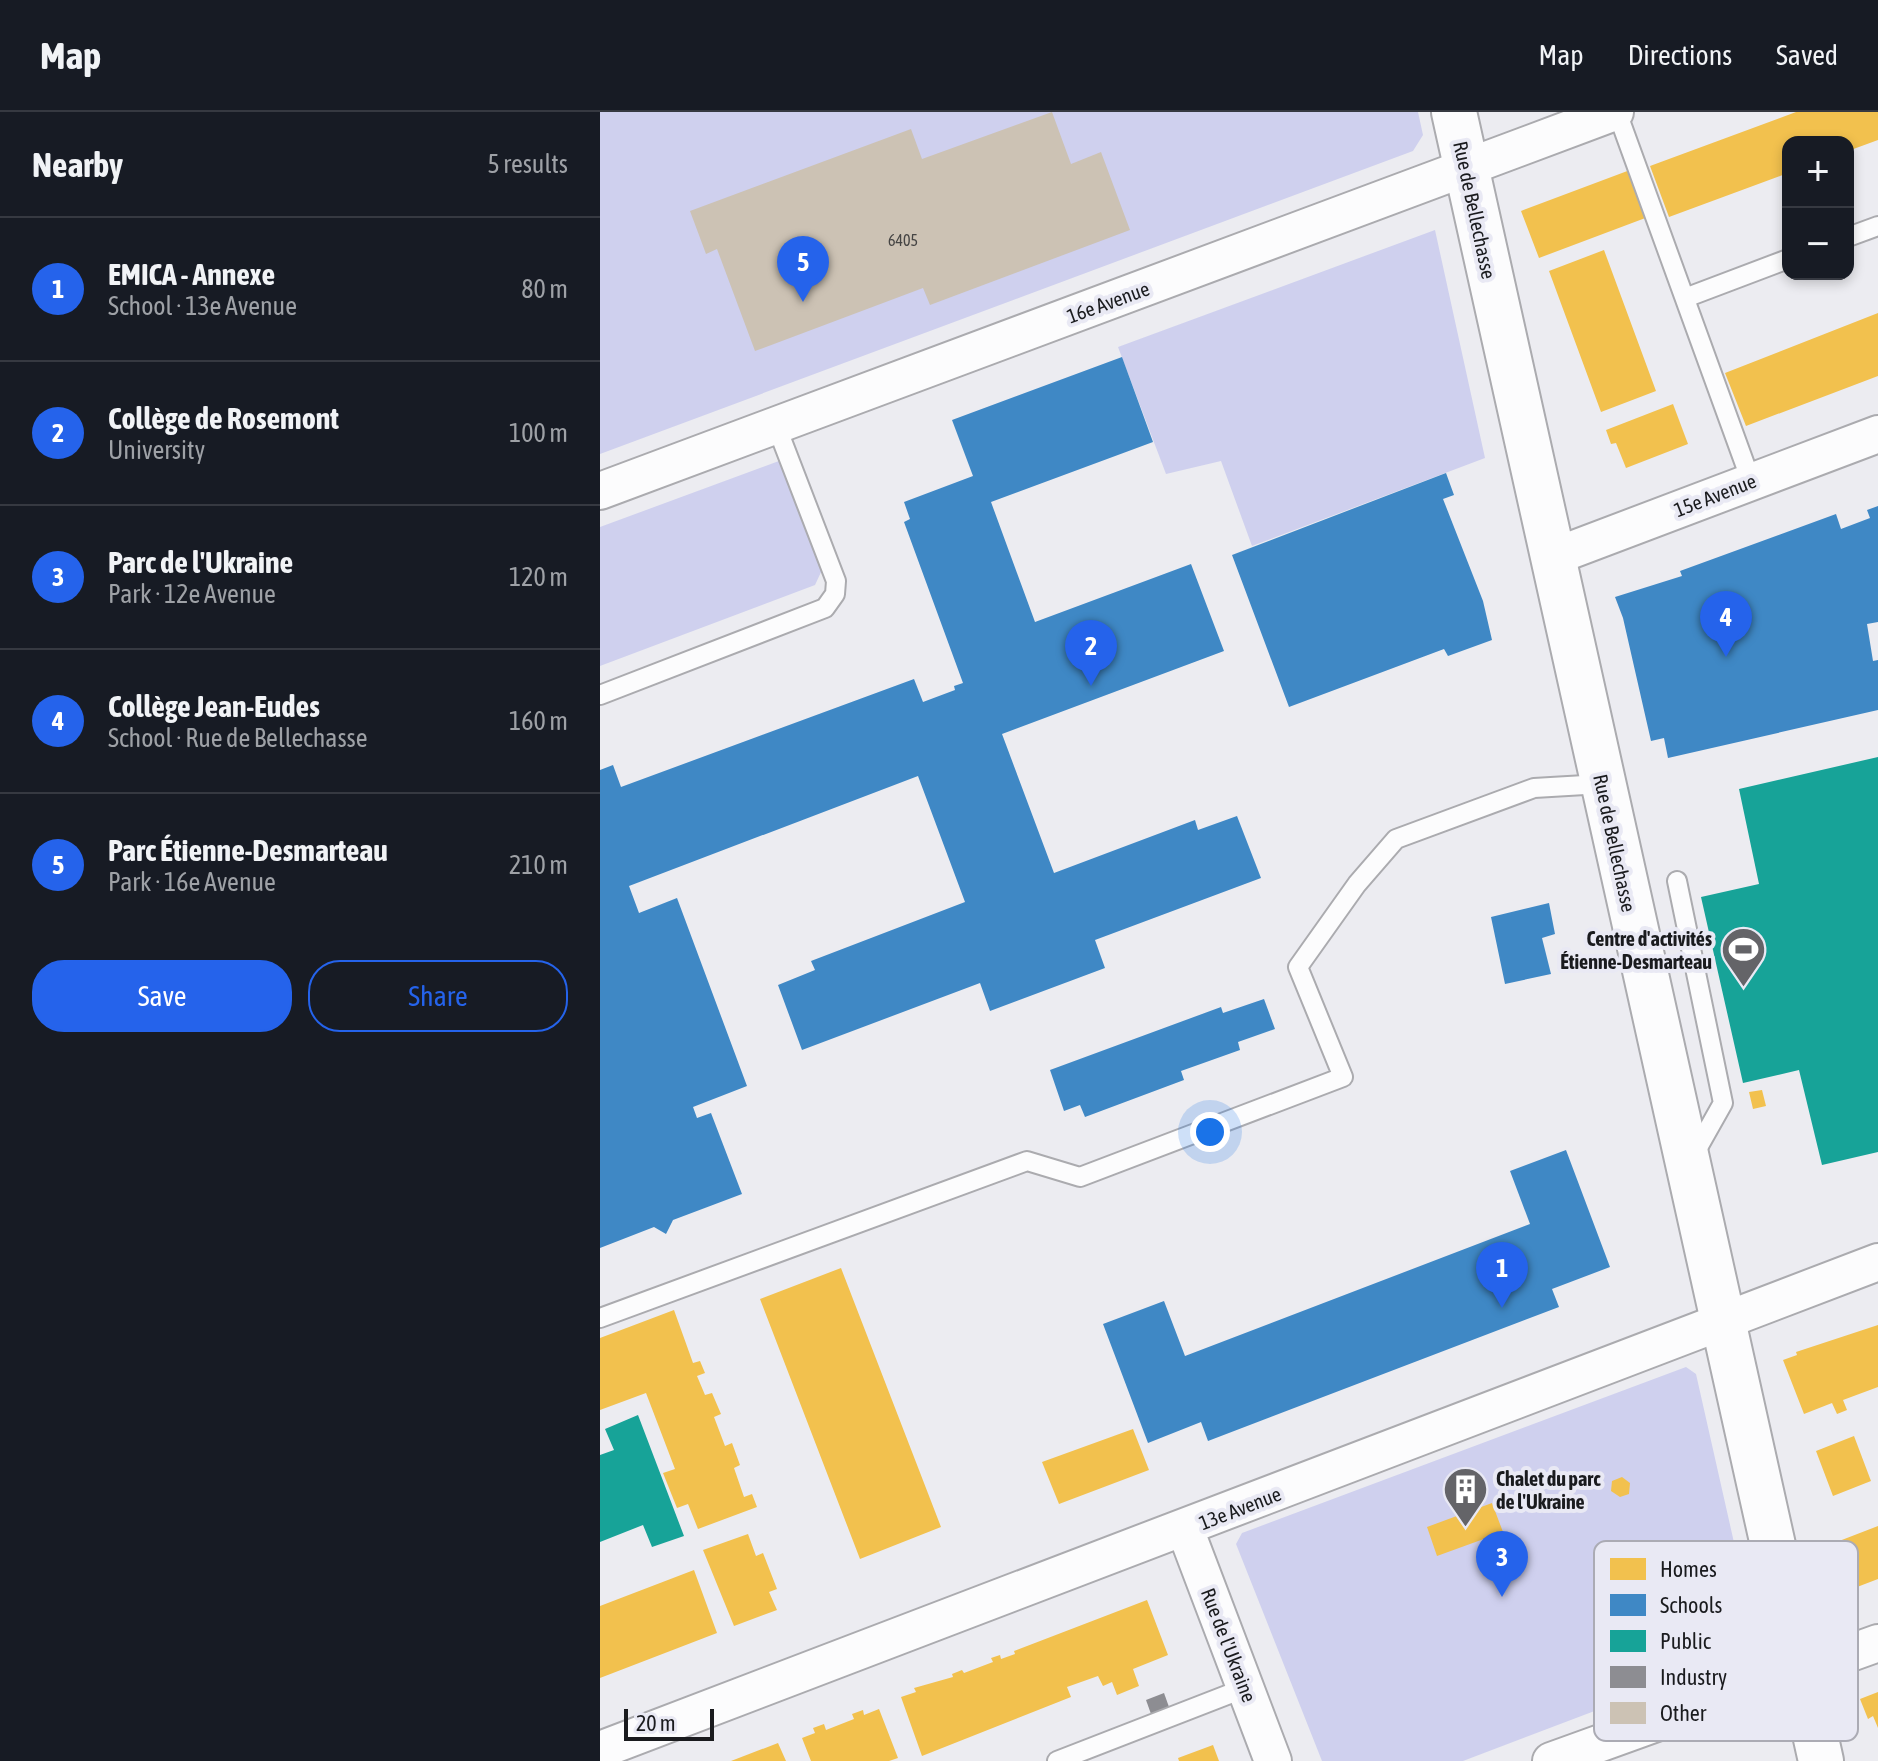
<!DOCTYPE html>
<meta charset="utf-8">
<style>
body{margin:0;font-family:"Asap Condensed",sans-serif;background:#242831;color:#f1f3f6}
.controls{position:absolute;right:24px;top:24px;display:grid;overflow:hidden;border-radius:16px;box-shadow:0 4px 12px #0003}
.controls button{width:72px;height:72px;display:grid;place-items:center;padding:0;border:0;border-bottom:2px solid #363941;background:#171b24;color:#f1f3f6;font:40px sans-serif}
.scale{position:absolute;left:24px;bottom:20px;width:90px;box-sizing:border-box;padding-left:8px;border:4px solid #1a1b1e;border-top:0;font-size:22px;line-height:28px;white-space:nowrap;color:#1a1b1e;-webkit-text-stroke:6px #e9e9f4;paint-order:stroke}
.you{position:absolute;left:610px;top:1020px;width:28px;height:28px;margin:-20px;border:6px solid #fff;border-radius:50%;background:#1a73e8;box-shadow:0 0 0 12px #1a73e833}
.badge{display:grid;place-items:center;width:52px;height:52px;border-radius:50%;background:#2563eb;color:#fff;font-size:26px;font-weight:700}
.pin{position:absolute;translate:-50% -66px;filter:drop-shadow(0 2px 4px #0008)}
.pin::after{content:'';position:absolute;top:42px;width:28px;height:24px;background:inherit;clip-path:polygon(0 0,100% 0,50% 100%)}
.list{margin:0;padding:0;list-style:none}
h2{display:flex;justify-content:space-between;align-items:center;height:104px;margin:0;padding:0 32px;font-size:34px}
h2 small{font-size:26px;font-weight:400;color:#9ea1a6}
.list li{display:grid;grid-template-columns:52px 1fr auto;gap:24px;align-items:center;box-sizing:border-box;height:144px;padding:0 32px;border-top:2px solid #363941}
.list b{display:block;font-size:30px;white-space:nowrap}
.list p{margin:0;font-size:26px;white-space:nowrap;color:#9ea1a6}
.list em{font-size:26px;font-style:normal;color:#9ea1a6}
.actions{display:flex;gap:16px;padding:24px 32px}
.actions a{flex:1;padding:18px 0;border:2px solid #2563eb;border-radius:32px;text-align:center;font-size:28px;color:#2563eb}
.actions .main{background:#2563eb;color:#fff}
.map{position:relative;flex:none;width:1278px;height:1649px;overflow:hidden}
header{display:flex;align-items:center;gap:48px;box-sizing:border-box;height:112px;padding:0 40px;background:#171b24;border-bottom:2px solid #363941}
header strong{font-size:38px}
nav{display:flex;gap:44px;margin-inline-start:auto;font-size:28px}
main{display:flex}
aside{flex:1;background:#171b24}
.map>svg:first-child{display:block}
.green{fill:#cfd0ee}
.homes{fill:#f2c14e}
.schools{fill:#3f88c5}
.public{fill:#17a398}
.industry{fill:#8d8d92}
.building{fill:#ccc2b4}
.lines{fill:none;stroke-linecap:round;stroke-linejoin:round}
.lane-casing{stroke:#ababaf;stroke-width:22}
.street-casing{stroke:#ababaf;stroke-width:40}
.secondary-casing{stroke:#ababaf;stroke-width:48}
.lane{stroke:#fcfcfd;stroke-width:18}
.street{stroke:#fcfcfd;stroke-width:36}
.secondary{stroke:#fcfcfd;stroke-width:44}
.labels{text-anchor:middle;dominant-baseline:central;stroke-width:8;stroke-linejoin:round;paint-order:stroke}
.number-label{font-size:16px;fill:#464544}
.street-label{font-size:20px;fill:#1a1b1e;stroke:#e9e9f4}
.poi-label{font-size:20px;font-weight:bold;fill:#1a1b1e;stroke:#e9e9f4;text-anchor:end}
.key{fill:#e9e9f4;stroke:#ababb4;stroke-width:2}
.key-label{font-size:22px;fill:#1a1b1e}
</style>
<header>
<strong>Map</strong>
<nav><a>Map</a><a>Directions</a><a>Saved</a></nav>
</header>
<main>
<aside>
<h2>Nearby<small>5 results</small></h2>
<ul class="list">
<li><span class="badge">1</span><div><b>EMICA - Annexe</b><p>School · 13e Avenue</p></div><em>80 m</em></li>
<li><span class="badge">2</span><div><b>Collège de Rosemont</b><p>University</p></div><em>100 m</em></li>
<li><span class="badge">3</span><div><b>Parc de l'Ukraine</b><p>Park · 12e Avenue</p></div><em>120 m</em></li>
<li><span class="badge">4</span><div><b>Collège Jean-Eudes</b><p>School · Rue de Bellechasse</p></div><em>160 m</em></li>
<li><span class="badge">5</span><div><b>Parc Étienne-Desmarteau</b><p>Park · 16e Avenue</p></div><em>210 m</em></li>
</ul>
<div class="actions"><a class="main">Save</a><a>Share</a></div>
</aside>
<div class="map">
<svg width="1278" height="1649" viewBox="0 0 1278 1649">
<rect width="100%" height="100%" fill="#ececf1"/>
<path class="green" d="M 0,0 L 818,0 L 823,23 L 813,39 L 0,342 Z
M 835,118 L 885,346 L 652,434 L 621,349 L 566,362 L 518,235 Z
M 179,349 L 222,458 L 215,473 L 0,554 L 0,415 Z
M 1086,1255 L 1096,1262 L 1158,1537 L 863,1649 L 722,1649 L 636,1432 L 642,1421 Z"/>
<path class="homes" d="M 1196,0 L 1278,0 L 1278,28 L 1248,39 L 1248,30 L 1188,30 L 1188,61 L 1069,105 L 1050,54 Z
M 1030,58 L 1048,105 L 939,146 L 921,99 Z
M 1004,138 L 1056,279 L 1001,300 L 949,159 Z
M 1278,201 L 1278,264 L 1146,314 L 1125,261 Z
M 1073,292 L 1088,332 L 1026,356 L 1016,331 L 1011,332 L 1006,318 Z
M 1162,978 L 1166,994 L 1153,997 L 1149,980 Z
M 241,1156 L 341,1415 L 260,1447 L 160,1187 Z
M 74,1198 L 93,1251 L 100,1249 L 105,1261 L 97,1264 L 105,1283 L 112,1281 L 121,1302 L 114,1305 L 125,1334 L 132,1331 L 140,1353 L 134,1356 L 144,1385 L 152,1382 L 157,1395 L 98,1417 L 88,1392 L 77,1396 L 63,1361 L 75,1357 L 46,1281 L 0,1298 L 0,1226 Z
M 1278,1213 L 1278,1275 L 1243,1288 L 1247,1298 L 1237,1302 L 1232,1291 L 1204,1302 L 1183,1248 L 1197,1243 L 1196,1240 Z
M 533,1317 L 549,1358 L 459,1392 L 442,1350 Z
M 1254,1324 L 1271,1369 L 1233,1384 L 1216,1339 Z
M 1022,1365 L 1030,1371 L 1029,1382 L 1020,1385 L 1011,1379 L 1012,1369 Z
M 892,1391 L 903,1420 L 837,1444 L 827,1415 Z
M 1278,1414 L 1278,1467 L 1231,1485 L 1221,1436 Z
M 148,1422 L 156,1444 L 163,1441 L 177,1477 L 169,1480 L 177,1498 L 134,1514 L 103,1438 Z
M 94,1458 L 117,1521 L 0,1566 L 0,1494 Z
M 547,1488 L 568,1543 L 533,1557 L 539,1574 L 517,1583 L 512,1570 L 503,1574 L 498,1564 L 467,1575 L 471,1585 L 322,1644 L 301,1585 L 316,1580 L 314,1576 L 353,1565 L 352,1562 L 362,1558 L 364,1561 L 393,1550 L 391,1546 L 400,1543 L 401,1547 L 415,1542 L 414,1539 Z
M 1278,1580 L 1278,1616 L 1273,1604 L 1268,1607 L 1260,1587 Z
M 279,1597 L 298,1646 L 289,1649 L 211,1649 L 202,1626 L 215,1621 L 213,1616 L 224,1612 L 226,1618 L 254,1607 L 252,1602 L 263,1598 L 264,1603 Z
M 178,1631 L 186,1649 L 131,1649 Z
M 613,1633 L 619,1649 L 579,1649 L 578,1646 Z"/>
<path class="schools" d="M 522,245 L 553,330 L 391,390 L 435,510 L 591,452 L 624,539 L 402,622 L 454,761 L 595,708 L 598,718 L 637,704 L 661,766 L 495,828 L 505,856 L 390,899 L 380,871 L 202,938 L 178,873 L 215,858 L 211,849 L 365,790 L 318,664 L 29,774 L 39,801 L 77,786 L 147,974 L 93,995 L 97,1006 L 111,1001 L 142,1082 L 73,1108 L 66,1122 L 54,1115 L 0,1136 L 0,658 L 13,653 L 21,675 L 314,567 L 323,590 L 355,578 L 354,574 L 363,571 L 304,410 L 310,407 L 304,390 L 373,364 L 352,308 Z
M 846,361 L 854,383 L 843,387 L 883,489 L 892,528 L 848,544 L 844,537 L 689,595 L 632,443 Z
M 1278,394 L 1278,510 L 1267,512 L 1273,549 L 1278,548 L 1278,598 L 1068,646 L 1064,626 L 1051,629 L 1023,506 L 1015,485 L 1082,464 L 1080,459 L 1236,402 L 1241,417 L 1270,406 L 1267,398 Z
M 949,791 L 955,822 L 942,826 L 951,862 L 905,872 L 891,805 Z
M 664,887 L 675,917 L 638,930 L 640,938 L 581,959 L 584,968 L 485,1005 L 480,993 L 464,999 L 450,958 L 621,895 L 623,901 Z
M 966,1038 L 1010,1155 L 952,1177 L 959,1195 L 608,1329 L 601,1310 L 548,1331 L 503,1212 L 564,1189 L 585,1244 L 930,1112 L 910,1059 Z"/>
<path class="public" d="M 1278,645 L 1278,1040 L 1222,1053 L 1199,958 L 1143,971 L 1101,785 L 1159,772 L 1139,677 Z
M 38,1303 L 84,1424 L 52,1435 L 43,1413 L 0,1430 L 0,1343 L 14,1338 L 5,1317 Z"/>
<path class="industry" d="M 564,1581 L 569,1595 L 551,1602 L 546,1588 Z"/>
<path class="building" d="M 452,0 L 471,52 L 501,40 L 530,118 L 330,193 L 323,176 L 155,239 L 117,137 L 106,142 L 90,99 L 311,17 L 322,47 Z"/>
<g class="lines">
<defs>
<path id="lane" d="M 1017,0 L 1151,369
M 1248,125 L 1278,114
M 1085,186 L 1188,147
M 0,583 L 225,496 L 235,482 L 236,469 L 176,313
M 1077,769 L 1123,991 L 1092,1046
M 0,1206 L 427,1049 L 480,1065 L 743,965 L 698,855 L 757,772 L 796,727 L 934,676 L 1002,672
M 457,1649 L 645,1576"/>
<path id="street" d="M 0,379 L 1015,0
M 953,445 L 1278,322
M 585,1417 L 673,1649
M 0,1638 L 1278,1150
M 951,1649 L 1278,1531"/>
<path id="secondary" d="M 854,0 L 1221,1649"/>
</defs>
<use href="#lane" class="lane-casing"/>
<use href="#street" class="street-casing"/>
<use href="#secondary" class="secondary-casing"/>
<use href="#lane" class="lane"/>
<use href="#street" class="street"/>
<use href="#secondary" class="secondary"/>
</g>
<defs>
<symbol id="stadium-pin" viewBox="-11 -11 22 30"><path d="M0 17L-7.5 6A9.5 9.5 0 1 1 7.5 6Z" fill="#646468" stroke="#e9e9f4"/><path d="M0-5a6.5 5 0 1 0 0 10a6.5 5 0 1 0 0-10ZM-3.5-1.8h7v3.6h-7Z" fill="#fff"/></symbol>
<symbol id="building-pin" viewBox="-11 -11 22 30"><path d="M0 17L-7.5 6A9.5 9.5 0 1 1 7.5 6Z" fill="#646468" stroke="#e9e9f4"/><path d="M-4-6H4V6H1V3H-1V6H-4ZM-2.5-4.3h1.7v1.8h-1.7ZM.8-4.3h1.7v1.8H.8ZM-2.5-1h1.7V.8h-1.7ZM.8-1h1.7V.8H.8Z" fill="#fff"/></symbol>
</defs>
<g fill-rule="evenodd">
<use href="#stadium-pin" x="1118" y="812" width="51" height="69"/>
<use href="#building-pin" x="840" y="1352" width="51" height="69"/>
</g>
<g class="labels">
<g class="number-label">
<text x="303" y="128">6405</text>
</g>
<g class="street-label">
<text transform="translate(875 98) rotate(78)">Rue de Bellechasse</text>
<text transform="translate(508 190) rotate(-20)">16e Avenue</text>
<text transform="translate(1115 383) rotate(-21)">15e Avenue</text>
<text transform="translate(1015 731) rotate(78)">Rue de Bellechasse</text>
<text transform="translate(640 1396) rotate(-21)">13e Avenue</text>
<text transform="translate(629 1533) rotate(69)">Rue de l'Ukraine</text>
</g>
<g class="poi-label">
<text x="1112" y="826">Centre d'activités<tspan x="1112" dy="23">Étienne-Desmarteau</tspan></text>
<text x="896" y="1366" text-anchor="start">Chalet du parc<tspan x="896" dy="23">de l'Ukraine</tspan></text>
</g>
</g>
<rect x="994" y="1429" width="264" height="200" rx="12" class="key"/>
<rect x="1010" y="1446" width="36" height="22" fill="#f2c14e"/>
<rect x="1010" y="1482" width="36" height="22" fill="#3f88c5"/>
<rect x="1010" y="1518" width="36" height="22" fill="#17a398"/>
<rect x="1010" y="1554" width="36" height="22" fill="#8d8d92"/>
<rect x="1010" y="1590" width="36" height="22" fill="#ccc2b4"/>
<g class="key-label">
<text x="1060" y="1465">Homes</text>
<text x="1060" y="1501">Schools</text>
<text x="1060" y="1537">Public</text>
<text x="1060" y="1573">Industry</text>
<text x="1060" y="1609">Other</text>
</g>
</svg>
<div class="controls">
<button>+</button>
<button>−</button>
</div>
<div class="scale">20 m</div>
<div class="you"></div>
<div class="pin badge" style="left:902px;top:1196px">1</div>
<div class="pin badge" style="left:491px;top:574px">2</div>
<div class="pin badge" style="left:902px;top:1485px">3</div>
<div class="pin badge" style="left:1126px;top:545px">4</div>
<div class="pin badge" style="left:203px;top:190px">5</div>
</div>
</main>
